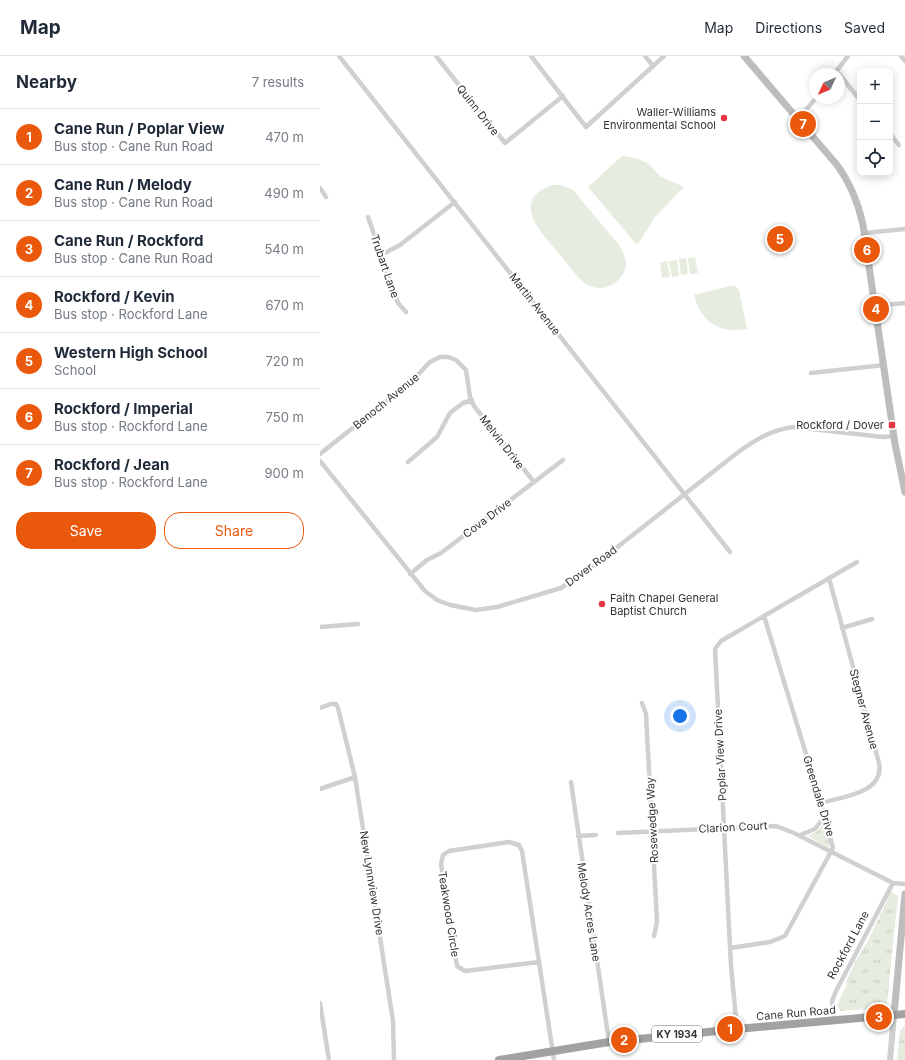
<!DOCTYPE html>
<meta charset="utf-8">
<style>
body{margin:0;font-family:Inter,sans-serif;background:#f2f2f3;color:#1f2937}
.controls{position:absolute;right:12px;top:12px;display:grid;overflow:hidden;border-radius:8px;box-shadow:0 2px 10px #0003}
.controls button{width:36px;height:36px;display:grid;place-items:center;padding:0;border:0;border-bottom:1px solid #e0e1e3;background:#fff;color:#1f2937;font:20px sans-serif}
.compass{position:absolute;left:489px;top:12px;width:36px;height:36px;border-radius:50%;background:#fff;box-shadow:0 2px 10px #0003;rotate:226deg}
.you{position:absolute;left:360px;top:660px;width:14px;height:14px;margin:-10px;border:3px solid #fff;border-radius:50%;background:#1a73e8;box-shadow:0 0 0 6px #1a73e833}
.badge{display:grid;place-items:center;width:26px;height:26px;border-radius:50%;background:#ea580c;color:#fff;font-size:13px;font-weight:700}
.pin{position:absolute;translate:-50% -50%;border:2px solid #fff;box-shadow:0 1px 4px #0006}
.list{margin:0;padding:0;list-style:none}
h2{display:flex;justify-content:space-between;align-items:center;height:52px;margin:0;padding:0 16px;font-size:17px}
h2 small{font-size:13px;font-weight:400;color:#747a83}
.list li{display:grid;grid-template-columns:26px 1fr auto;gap:12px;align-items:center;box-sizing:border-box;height:56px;padding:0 16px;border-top:1px solid #e0e1e3}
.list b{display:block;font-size:15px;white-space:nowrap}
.list p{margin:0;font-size:13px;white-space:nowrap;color:#747a83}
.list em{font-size:13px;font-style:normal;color:#747a83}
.actions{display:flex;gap:8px;padding:12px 16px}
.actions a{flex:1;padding:9px 0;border:1px solid #ea580c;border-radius:16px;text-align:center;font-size:14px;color:#ea580c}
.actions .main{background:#ea580c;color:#fff}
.icon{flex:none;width:22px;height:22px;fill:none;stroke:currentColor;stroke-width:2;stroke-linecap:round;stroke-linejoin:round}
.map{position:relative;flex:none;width:585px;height:1004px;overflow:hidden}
header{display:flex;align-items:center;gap:24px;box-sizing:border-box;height:56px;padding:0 20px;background:#fff;border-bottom:1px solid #e0e1e3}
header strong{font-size:19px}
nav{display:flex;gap:22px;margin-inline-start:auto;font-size:14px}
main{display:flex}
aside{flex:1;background:#fff}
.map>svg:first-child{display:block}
.grass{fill:url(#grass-tufts)}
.garden{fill:#e6ecdf}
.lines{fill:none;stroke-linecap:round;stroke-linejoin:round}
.minor{stroke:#d0d0d0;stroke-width:4.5}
.tertiary{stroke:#d0d0d0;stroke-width:6}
.secondary{stroke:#bdbdbd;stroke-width:7}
.trunk{stroke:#a2a2a2;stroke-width:8}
.poi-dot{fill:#e63946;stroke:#fff;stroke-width:1.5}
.labels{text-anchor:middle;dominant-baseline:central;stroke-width:4;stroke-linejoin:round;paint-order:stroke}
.shield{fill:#fff;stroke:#707070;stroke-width:1}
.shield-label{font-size:10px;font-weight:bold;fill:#333}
.street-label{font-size:11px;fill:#333;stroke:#fff}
.poi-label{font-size:11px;fill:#333;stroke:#fff;text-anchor:end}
</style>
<header>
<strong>Map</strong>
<nav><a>Map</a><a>Directions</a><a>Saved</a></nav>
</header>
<main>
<aside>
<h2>Nearby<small>7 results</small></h2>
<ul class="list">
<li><span class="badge">1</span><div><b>Cane Run / Poplar View</b><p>Bus stop · Cane Run Road</p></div><em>470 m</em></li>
<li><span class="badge">2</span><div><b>Cane Run / Melody</b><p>Bus stop · Cane Run Road</p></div><em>490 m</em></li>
<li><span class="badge">3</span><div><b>Cane Run / Rockford</b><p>Bus stop · Cane Run Road</p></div><em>540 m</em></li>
<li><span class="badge">4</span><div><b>Rockford / Kevin</b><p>Bus stop · Rockford Lane</p></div><em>670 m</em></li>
<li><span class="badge">5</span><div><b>Western High School</b><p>School</p></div><em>720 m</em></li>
<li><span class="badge">6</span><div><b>Rockford / Imperial</b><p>Bus stop · Rockford Lane</p></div><em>750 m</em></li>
<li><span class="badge">7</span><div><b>Rockford / Jean</b><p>Bus stop · Rockford Lane</p></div><em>900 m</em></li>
</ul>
<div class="actions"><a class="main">Save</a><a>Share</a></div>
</aside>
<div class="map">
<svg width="585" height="1004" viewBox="0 0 585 1004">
<defs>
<pattern id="grass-tufts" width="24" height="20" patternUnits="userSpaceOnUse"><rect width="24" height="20" fill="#e6ecdf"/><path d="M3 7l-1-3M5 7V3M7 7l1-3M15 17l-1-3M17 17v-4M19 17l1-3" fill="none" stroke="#c6cbc0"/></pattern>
</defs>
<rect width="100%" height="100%" fill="#fff"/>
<path class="grass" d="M 504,768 L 510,788 L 509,792 L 488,780 L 496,776 Z
M 571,836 L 578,840 L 567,947 L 561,952 L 520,955 L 517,949 L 527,929 L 526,926 L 535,906 L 549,883 Z
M 585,969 L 585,1004 L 577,1004 L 580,975 Z"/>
<path class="garden" d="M 302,100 L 316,102 L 329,108 L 340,120 L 364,131 L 335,161 L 319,187 L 316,188 L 268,131 Z
M 232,129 L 241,129 L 253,134 L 299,189 C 302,195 305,200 306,206 C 306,226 282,239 266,228 C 257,222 249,209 242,201 C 224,180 187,145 232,129 Z
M 375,201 L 378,217 L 370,218 L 368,202 Z
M 366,202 L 368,218 L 361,219 L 359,203 Z
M 357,204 L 359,220 L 352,221 L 349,205 Z
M 347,205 L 350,221 L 342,222 L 340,207 Z
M 411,230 L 415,230 L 419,234 L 427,273 C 399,278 381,266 374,239 Z"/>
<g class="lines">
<path class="minor" d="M 19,0 L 410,496
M 116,0 L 185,87 L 243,40
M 211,0 L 266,71 L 344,0
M 325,0 L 333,10
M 581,0 L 585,5
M 514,18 L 528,0
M 519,18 L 540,44
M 478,63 L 496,42
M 570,78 L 579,89
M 0,132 L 6,141
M 48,161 L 78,247 L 86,256
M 544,177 L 585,173
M 61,199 L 80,189 L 135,146
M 555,250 L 585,247
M 491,317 L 564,309
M 0,398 L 93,324 L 110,306 L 120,301 L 128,301 L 136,304 L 146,314 L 150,341 L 154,350 L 214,426
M 0,405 L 105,535 L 117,544 L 130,549 L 156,554 L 177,551 L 241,532 L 267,515 L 417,397 C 435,384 451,374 473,371 L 563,381 L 574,380
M 88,406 L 117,381 L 130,357 L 143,347 L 152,344
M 90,518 L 107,504 L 121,497 L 243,404
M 0,571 L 38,568
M 522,572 L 552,563
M 322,647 L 326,658 L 337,866 L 334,880
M 0,652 L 11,648 L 16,648 L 18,652 L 35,721 L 73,965 L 74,1004
M 251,726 L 289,986
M 0,733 L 35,721
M 501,747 C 522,741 565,737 559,707 L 509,522
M 298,777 L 456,770 L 474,777 L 573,827 L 585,828
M 480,779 L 495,773 L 505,760
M 258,780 L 276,779
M 189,786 L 199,789 L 202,795 L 219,906 L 145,915 L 137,910 L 135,898 L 121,808 L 123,799 L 129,795 Z
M 410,892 L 450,886 L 465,880 L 513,792 L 501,747 L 444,560
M 219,906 L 234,1004
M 0,947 L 9,1004
M 514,964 L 512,945 L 516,935 L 573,827
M 417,973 L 411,910 L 395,593 L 401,585 L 537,506"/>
<path class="tertiary" d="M 570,1004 L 574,959"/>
<path class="secondary" d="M 424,0 L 517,109 C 531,128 538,146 543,169 L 575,388 L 585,436
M 574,959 L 585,838"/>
<path class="trunk" d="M 179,1004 L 289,986 L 417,973 L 585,958"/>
</g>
<g class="poi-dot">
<circle cx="404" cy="62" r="4"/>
<rect x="568" y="365" width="8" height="8" rx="2"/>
<circle cx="282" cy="548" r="4"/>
</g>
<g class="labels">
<rect class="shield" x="332" y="970" width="50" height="16" rx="3"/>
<g class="shield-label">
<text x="357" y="978">KY 1934</text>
</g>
<g class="street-label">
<text transform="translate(158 54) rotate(52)">Quinn Drive</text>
<text transform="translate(65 210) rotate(71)">Trubart Lane</text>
<text transform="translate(215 248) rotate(52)">Martin Avenue</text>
<text transform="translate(66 345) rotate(-39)">Benoch Avenue</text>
<text transform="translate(182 386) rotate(52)">Melvin Drive</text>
<text transform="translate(167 462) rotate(-37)">Cova Drive</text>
<text transform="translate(271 510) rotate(-36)">Dover Road</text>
<text transform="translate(544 653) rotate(75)">Stegner Avenue</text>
<text transform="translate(400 699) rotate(-93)">Poplar View Drive</text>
<text transform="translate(499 740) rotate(73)">Greendale Drive</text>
<text transform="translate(332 764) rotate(-93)">Rosewedge Way</text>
<text transform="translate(413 771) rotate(-3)">Clarion Court</text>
<text transform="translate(52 827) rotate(81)">New Lynnview Drive</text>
<text transform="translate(269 856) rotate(81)">Melody Acres Lane</text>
<text transform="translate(129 858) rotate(81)">Teakwood Circle</text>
<text transform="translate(528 889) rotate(-62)">Rockford Lane</text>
<text transform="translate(476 957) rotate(-5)">Cane Run Road</text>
</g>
<g class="poi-label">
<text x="396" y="56">Waller-Williams<tspan x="396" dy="13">Environmental School</tspan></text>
<text x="564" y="369">Rockford / Dover</text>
<text x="290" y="542" text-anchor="start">Faith Chapel General<tspan x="290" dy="13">Baptist Church</tspan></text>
</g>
</g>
</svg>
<div class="controls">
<button>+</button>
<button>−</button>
<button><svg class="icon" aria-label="locate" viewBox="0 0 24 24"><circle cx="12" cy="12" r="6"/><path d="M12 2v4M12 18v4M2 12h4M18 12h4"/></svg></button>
</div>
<svg class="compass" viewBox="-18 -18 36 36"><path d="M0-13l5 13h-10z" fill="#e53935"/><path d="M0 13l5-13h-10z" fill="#747a83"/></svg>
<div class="you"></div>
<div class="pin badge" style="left:410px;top:973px">1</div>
<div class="pin badge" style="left:304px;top:984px">2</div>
<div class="pin badge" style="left:559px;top:961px">3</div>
<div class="pin badge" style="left:556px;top:253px">4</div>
<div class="pin badge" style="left:460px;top:183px">5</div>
<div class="pin badge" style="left:547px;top:194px">6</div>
<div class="pin badge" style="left:483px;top:68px">7</div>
</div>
</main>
